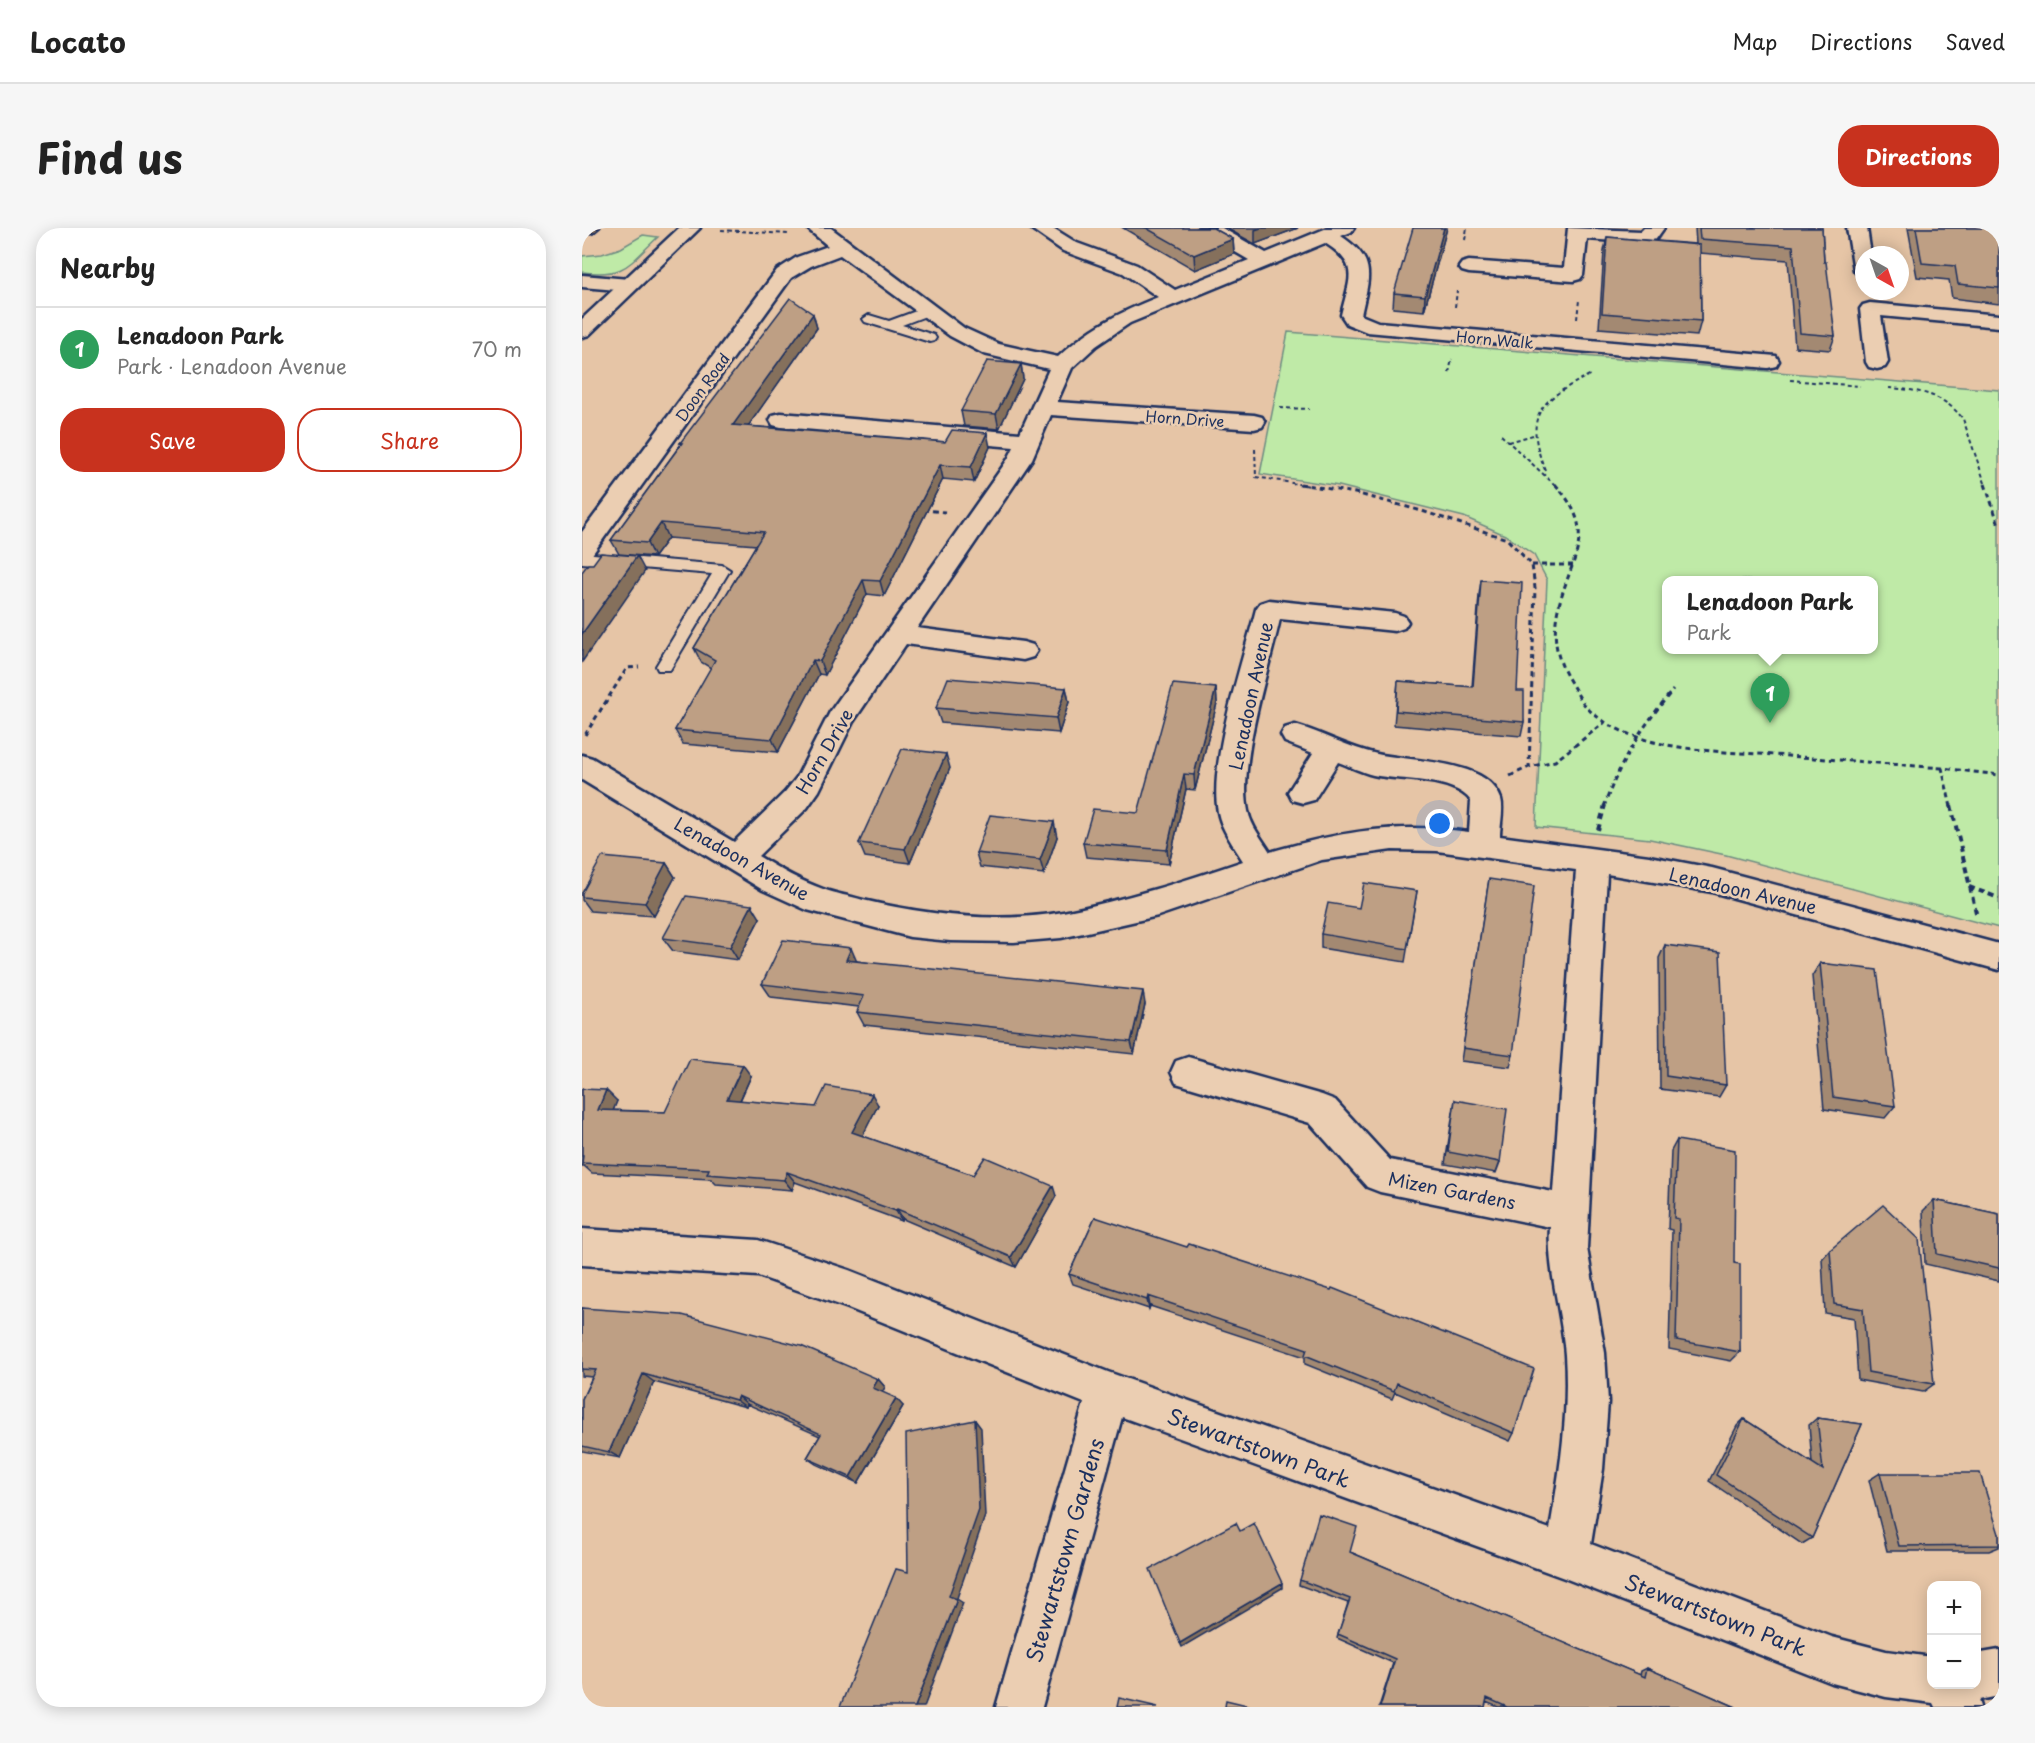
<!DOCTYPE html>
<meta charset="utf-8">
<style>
body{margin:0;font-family:"Playpen Sans",sans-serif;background:#f6f6f6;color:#222}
.controls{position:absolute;right:18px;bottom:18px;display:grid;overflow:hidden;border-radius:12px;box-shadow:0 3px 15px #0003}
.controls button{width:54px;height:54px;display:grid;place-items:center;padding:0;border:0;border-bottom:2px solid #e0e0e0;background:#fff;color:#222;font:30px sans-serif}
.compass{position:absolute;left:1273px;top:18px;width:54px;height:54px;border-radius:50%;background:#fff;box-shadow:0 3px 15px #0003;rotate:140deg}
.you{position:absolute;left:858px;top:596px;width:21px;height:21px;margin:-15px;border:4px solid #fff;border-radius:50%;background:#1a73e8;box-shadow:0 0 0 9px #1a73e833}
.badge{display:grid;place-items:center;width:39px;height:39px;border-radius:50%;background:#c8321e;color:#fff;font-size:20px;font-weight:700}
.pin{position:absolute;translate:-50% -50px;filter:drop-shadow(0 2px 3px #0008)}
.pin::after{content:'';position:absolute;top:32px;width:21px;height:18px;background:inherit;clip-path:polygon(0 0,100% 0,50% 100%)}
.popup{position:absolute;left:1080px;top:348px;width:216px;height:78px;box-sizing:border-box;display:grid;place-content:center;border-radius:12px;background:#fff;filter:drop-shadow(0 2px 4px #0005);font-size:20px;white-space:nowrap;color:#767676}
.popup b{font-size:22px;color:#222}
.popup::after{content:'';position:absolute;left:50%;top:100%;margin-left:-12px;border:12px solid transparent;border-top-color:#fff}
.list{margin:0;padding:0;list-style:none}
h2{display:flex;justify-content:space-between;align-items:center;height:78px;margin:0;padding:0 24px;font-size:26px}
h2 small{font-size:20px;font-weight:400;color:#767676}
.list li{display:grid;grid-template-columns:39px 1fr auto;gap:18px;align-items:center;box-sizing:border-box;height:84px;padding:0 24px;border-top:2px solid #e0e0e0}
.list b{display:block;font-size:22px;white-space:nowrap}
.list p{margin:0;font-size:20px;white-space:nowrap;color:#767676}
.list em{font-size:20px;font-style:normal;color:#767676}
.actions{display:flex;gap:12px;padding:18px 24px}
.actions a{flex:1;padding:14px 0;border:2px solid #c8321e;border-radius:24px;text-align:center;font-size:21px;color:#c8321e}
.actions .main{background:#c8321e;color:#fff}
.map{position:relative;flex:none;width:1417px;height:1479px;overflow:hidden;border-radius:24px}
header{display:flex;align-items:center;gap:36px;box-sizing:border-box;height:84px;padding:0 30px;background:#fff;border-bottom:2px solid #e0e0e0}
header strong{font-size:28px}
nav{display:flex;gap:33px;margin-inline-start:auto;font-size:21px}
.intro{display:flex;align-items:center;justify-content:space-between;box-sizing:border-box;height:144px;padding:0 36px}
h1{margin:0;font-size:42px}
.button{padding:15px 27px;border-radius:24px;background:#c8321e;color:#fff;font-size:21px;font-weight:700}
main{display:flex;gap:36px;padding:0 36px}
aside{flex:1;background:#fff;border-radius:24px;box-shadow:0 3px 15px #0003}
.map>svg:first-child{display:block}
.green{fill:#bfeaa7;stroke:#6d8c82;stroke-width:1.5;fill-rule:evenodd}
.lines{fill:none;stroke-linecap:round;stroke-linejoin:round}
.service-casing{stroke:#1b2f5e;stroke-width:4}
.minor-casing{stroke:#1b2f5e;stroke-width:5}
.secondary-casing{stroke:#1b2f5e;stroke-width:5}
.path-far2{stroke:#1b2f5e;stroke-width:2;stroke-dasharray:4 3;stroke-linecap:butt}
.path-far1{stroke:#1b2f5e;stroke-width:3;stroke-dasharray:5 4;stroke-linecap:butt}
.path{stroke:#1b2f5e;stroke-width:4;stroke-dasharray:6 4.5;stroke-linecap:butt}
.service{fill:#ebceb2;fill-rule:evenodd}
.minor{fill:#ebceb2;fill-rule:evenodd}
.secondary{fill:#ebceb2;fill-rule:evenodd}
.wall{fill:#a38972;stroke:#1b2f5e;stroke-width:1.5}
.shaded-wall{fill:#856f5c;stroke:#1b2f5e;stroke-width:1.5}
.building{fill:#be9f84;stroke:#1b2f5e;stroke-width:1.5}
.labels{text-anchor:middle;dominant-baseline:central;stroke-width:5;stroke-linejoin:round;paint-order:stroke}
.far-street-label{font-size:15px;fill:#1b2f5e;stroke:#ebceb2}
.street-label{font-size:18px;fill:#1b2f5e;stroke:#ebceb2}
.near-street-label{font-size:21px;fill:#1b2f5e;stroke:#ebceb2}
</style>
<header>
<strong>Locato</strong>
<nav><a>Map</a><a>Directions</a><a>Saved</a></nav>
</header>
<div class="intro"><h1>Find us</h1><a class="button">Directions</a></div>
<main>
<aside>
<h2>Nearby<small></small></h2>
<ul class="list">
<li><span class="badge" style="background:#2e9e5b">1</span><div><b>Lenadoon Park</b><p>Park · Lenadoon Avenue</p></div><em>70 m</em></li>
</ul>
<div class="actions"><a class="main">Save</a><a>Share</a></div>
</aside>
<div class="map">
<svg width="1417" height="1479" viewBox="0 0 1417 1479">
<rect width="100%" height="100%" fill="#e6c5a6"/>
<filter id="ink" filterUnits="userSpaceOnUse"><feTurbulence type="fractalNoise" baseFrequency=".0167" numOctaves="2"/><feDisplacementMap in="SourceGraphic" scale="12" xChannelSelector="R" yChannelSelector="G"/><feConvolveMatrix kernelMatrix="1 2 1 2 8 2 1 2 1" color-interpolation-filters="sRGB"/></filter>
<g filter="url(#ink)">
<path class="green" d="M 61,7 L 76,9 C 46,37 44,49 0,44 L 0,28 L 20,26 L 39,20 Z
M 706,104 L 1417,162 L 1417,700 L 1144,627 L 1068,611 L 954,599 L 965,352 L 952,327 L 923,307 L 882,289 L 757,258 L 678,246 ZM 1292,352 L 1292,422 L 1084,422 L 1084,352 Z"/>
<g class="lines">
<defs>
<path id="service" d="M 345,79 L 351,83 L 349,86 L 320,97 L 352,107 L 354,110 L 352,113 L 348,114 L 283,94 L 281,91 L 287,87 L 307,93 Z
M 0,325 L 140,337 L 148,342 L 88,442 L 76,442 L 74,438 L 130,346 L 0,335 Z"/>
<path id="minor" d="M 229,0 L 249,0 L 382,100 L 417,116 L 476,129 C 507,100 536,85 576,69 L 541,45 L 481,23 L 448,0 L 471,0 L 495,15 L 555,37 L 593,62 L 667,32 L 619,4 L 616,0 L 640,0 L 684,25 L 745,0 L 772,0 L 769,4 L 759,8 C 796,32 787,50 779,87 L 796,94 L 1194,128 L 1197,133 L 1194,138 L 1186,140 L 785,104 L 765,96 L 759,87 C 767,51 779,38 743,15 L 548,95 L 514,118 L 490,140 L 475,174 L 672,187 L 680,189 L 683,194 L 680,199 L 672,201 L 469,187 L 450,231 L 335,400 L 441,414 L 451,417 L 455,423 L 451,429 L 441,432 L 324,416 L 271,494 L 237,563 L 225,580 L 176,628 C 197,641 218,653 241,661 C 254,666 268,668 281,672 C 345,687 415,696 481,684 C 543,672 602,653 661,633 C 652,618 639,601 636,584 C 626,535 661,432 674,381 L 678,375 L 687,372 L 813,385 L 822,388 L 826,394 L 822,400 L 813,403 L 698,391 C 687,441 656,534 666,583 C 669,598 680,611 688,624 C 759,603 814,594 887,604 L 889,573 C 872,549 818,553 791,547 C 779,544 767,538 756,534 L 732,572 L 721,575 L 710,572 L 706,564 L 731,525 L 703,514 L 699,507 L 703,500 L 713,497 C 741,505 767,520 795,526 C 829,534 906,531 919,571 C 922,581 918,597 918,608 L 1067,628 L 1130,640 L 1417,716 L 1417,742 L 1130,664 L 1025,646 L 1005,1020 L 1023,1125 L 1026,1174 L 1021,1241 L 1009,1316 L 1250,1409 L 1304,1423 L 1350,1429 L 1350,1456 L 1394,1456 L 1394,1426 L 1417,1422 L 1417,1468 L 1397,1472 L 1399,1479 L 1353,1479 L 1351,1475 L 1304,1469 L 1250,1455 L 985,1351 L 540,1189 L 460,1479 L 414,1479 L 502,1175 L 266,1080 L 176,1048 L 0,1037 L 0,1001 L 176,1012 L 267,1042 L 526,1144 L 968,1301 C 978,1243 987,1186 983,1127 C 980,1084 965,1042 968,999 L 798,964 L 785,959 L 728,895 L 594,855 L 589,844 L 594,833 L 606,829 L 740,867 L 753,872 L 808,932 L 971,964 L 994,642 L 855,623 L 810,622 L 740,632 L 576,688 L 479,710 L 432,714 L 368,713 L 328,709 L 225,682 L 181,662 L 0,552 L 0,527 L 10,530 L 152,614 L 203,564 L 215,549 L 248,484 L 426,231 L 432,219 L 199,199 L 191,197 L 188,192 L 191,187 L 199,185 L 438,205 L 467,141 L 402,126 L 368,108 L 258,27 L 229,38 L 209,50 L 9,328 L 0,330 L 0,304 L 195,42 L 215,29 L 246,18 L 227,2 Z
M 986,0 L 1059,3 L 1062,0 L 1082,0 L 1074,11 L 1059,15 L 1005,11 L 1001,47 L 998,51 L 991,53 L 887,45 L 880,43 L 877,39 L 880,35 L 887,33 L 982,40 Z
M 1265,0 L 1285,0 L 1289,27 L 1282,27 L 1282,48 L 1275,46 L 1272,42 Z
M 0,47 L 47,51 L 54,53 L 57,57 L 54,61 L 47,63 L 0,59 Z
M 1288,75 L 1417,87 L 1417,99 L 1299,88 L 1306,134 L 1303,139 L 1295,141 L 1287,139 L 1284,134 L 1278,81 L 1281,77 Z"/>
<path id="secondary" d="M 97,0 L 118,0 L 7,107 L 0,109 L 0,91 Z"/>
</defs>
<use href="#service" class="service-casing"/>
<use href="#minor" class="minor-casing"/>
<use href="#secondary" class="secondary-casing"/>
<path class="path-far2" d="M 139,2 L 206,6
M 883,12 L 885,0
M 873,79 L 875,63
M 995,91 L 997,72
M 867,145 L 870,131
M 1208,152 L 1278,158
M 1307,160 C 1337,162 1362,166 1381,191 L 1404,258
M 698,180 L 727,181
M 919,207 L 974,258
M 927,214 L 951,207
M 673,221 L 674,249 L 728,258
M 963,242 C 940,184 960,172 1009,146"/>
<path class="path-far1" d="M 718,256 L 773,265 L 840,283 L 925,311 L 950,337 L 953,360 L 947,539
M 973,256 C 1018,306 989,327 976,381 C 970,409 974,431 989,455 C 996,467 1002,479 1013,487 C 1062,526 1146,523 1206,528 C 1257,532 1309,536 1360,540
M 1403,256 L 1417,297
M 341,282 L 363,284
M 950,337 L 991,337
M 3,507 L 45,440 L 57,439
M 928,548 L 947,539 L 973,533 L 1022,495
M 1022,579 C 1037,535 1061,497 1091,462
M 1369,579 L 1360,540 L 1417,547"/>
<path class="path" d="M 1369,577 L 1395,689
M 1016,602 L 1023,577
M 1387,659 L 1417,670"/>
<use href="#service" class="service"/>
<use href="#minor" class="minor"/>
<use href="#secondary" class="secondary"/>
</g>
<path class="wall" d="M 0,0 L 18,0 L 11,6 L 0,5 Z
M 541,0 L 631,0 L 651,11 L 652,26 L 613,42 Z
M 644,0 L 716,0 L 673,16 Z
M 865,0 L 842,83 L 811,80 L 812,65 Z
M 1113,0 L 1240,0 L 1242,34 L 1253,108 L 1248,122 L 1213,119 L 1206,32 L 1118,25 L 1119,93 L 1115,108 L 1017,100 L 1022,23 L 1025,9 L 1114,16 Z
M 1326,0 L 1417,0 L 1417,76 L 1370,70 L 1367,52 L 1335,49 Z
M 231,86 L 235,100 L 166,198 L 408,219 L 392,254 L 361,251 L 302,368 L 285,366 L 243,447 L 237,446 L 196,524 L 101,516 L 93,502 L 129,440 L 119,434 L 112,420 L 174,317 L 86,310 L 72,329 L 37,326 L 29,312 L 99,216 L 98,215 Z
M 439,136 L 441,151 L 417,201 L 382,198 L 379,183 Z
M 899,352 L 935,463 L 942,494 L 939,508 L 812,497 L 816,453 L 890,459 L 897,367 Z
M 484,460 L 487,474 L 477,505 L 359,495 L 354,480 Z
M 634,460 L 635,475 L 613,562 L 604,561 L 587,636 L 504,629 L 501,615 L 556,585 Z
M 368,540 L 328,635 L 283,629 L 277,615 Z
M 475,609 L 462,646 L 398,639 L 394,625 Z
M 84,635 L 93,649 L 72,688 L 8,683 L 0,672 L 0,665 Z
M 907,651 L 931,827 L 928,839 L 879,833 Z
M 835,663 L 823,734 L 739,720 L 739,706 L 777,680 Z
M 178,690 L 156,732 L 91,723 L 81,710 Z
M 1083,717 L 1144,857 L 1137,869 L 1078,861 L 1077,730 Z
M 275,733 L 563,776 L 552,826 L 282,797 L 275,784 L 277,779 L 189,769 L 180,756 Z
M 1238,735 L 1313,878 L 1303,890 L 1242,881 L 1230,748 Z
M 169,848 L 158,873 L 234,879 L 296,877 L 280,908 L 391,947 L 474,968 L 434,1039 L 321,991 L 320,993 L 213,954 L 210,962 L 134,956 L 129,951 L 10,945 L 2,938 L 0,938 L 0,861 L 35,873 L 31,882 L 83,884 Z
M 873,872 L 918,934 L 914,945 L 863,936 Z
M 1095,912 L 1152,1035 L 1158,1124 L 1149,1133 L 1087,1121 L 1090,1002 L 1086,1001 L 1089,923 Z
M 1352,972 L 1417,986 L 1417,1053 L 1343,1036 L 1341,983 Z
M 513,989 L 932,1205 L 928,1213 L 813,1164 L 810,1171 L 723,1136 L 723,1129 L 568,1078 L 567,1081 L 491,1056 L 487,1046 Z
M 1248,1022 L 1352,1156 L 1341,1164 L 1276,1152 L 1272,1090 L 1243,1085 L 1240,1031 Z
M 0,1080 L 296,1151 L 303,1159 L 300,1164 L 321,1178 L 276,1255 L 234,1236 L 225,1230 L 238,1208 L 165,1176 L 164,1179 L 72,1154 L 38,1230 L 0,1223 L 0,1171 L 10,1149 L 0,1148 Z
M 1235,1190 L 1280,1196 L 1230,1310 L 1220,1316 L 1127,1253 L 1155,1198 L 1162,1191 L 1230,1235 L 1227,1197 Z
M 1298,1245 L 1417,1306 L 1417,1319 L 1407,1323 L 1305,1323 L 1287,1252 Z
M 768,1324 L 1058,1447 L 1059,1443 L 1065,1440 L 1154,1479 L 916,1479 L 904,1474 L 903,1479 L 797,1479 L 811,1435 L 755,1410 L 766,1375 L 717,1357 L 718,1352 Z"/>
<path class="shaded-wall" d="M 9,0 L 18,0 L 11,6 Z
M 679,0 L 716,0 L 673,16 L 673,2 Z
M 862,0 L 865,0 L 842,83 L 843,68 Z
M 651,11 L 652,26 L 613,42 L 612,27 Z
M 231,86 L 235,100 L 157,211 L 151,197 Z
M 439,136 L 441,151 L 417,201 L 414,186 Z
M 405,205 L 408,219 L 392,254 L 389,239 Z
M 358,237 L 361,251 L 302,368 L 298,353 Z
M 79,295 L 86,310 L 72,329 L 65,315 Z
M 55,328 L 63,343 L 0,434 L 0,406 Z
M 281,352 L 285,366 L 243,447 L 238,433 Z
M 231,432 L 237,446 L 196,524 L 190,511 Z
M 484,460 L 487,474 L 477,505 L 474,490 Z
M 634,460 L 635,475 L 613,562 L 612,547 Z
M 364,526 L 368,540 L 328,635 L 323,621 Z
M 602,546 L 604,561 L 587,636 L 585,622 Z
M 472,594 L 475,609 L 462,646 L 458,632 Z
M 84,635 L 93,649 L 72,688 L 63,675 Z
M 170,677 L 178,690 L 156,732 L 148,719 Z
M 269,720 L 275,734 L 264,732 Z
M 561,763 L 563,776 L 552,826 L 549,814 Z
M 161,837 L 169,848 L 153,883 L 145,871 Z
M 24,862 L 35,873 L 27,893 L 16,882 Z
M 290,866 L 296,877 L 277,915 L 270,904 Z
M 205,944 L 213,954 L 210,962 L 202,952 Z
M 471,958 L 474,968 L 434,1039 L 429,1029 Z
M 315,981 L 321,991 L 320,993 L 314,983 Z
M 566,1068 L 568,1078 L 567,1081 L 565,1072 Z
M 61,1146 L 72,1154 L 38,1230 L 27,1224 Z
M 296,1151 L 303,1159 L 298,1168 L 291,1160 Z
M 156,1168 L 165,1176 L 164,1179 L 154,1172 Z
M 314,1170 L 321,1178 L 276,1255 L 268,1249 Z
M 393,1192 L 399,1200 L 403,1288 L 374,1373 L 367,1368 Z
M 700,1355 L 700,1360 L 600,1419 L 598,1415 Z
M 375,1371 L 381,1375 L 342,1479 L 333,1479 Z"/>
<path class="building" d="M 564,0 L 631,0 L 651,11 L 612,27 Z
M 831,0 L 862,0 L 843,68 L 812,65 Z
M 1117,0 L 1240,0 L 1242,34 L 1244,34 L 1253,108 L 1218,105 L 1211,18 L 1118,11 Z
M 1334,0 L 1417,0 L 1417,60 L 1376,56 L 1373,38 L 1340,35 Z
M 1025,9 L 1118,17 L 1119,93 L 1020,85 Z
M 208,70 L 231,86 L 151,197 L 363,214 L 370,202 L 405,205 L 389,239 L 358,237 L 298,353 L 281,352 L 238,433 L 231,432 L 190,511 L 93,502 L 133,432 L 112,420 L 182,304 L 79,295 L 65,315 L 29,312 L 100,215 L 98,215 Z
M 405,133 L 439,136 L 414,186 L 379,183 Z
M 19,325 L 55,328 L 0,406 L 0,344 L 6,336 L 11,336 Z
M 899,352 L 940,355 L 935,463 L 942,463 L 942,494 L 814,483 L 816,453 L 891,459 Z
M 366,450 L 484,460 L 474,490 L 354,480 Z
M 591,456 L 634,460 L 612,547 L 602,546 L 585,622 L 501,615 L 511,581 L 556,585 Z
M 320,521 L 364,526 L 323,621 L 277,615 Z
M 408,587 L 472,594 L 458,632 L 394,625 Z
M 20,629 L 84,635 L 63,675 L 0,669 L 0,665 Z
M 907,651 L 952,658 L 931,827 L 881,820 Z
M 782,655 L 835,663 L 825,721 L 739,706 L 746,675 L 777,680 Z
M 104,668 L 170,677 L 148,719 L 81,710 Z
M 201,712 L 269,720 L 264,732 L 561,763 L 549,814 L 275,784 L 282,768 L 180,756 Z
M 1083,717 L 1138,724 L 1144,857 L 1084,848 Z
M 1238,735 L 1295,742 L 1313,878 L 1251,869 Z
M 108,831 L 161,837 L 145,871 L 234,879 L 244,858 L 290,866 L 270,904 L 391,947 L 403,929 L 471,958 L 429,1029 L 315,981 L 314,983 L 205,944 L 202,952 L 125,946 L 127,941 L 0,935 L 1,928 L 0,928 L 0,861 L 24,862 L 16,882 L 83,884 Z
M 873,872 L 925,881 L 918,934 L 866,924 Z
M 1095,912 L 1153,922 L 1152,1035 L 1158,1036 L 1158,1124 L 1094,1112 L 1097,991 L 1092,990 Z
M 1352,972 L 1417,986 L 1417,1040 L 1355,1026 Z
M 1301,977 L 1337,1011 L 1352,1156 L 1286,1144 L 1281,1081 L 1252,1076 L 1248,1022 Z
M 513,989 L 605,1019 L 607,1016 L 749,1062 L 750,1060 L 952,1141 L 932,1205 L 815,1155 L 812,1163 L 723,1127 L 725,1121 L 566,1068 L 565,1072 L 487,1046 Z
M 0,1080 L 100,1087 L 219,1118 L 296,1151 L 291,1160 L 314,1170 L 268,1249 L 225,1230 L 239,1206 L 156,1168 L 154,1172 L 61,1146 L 27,1224 L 0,1218 L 0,1171 L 14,1142 L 0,1141 Z
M 1235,1190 L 1280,1196 L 1230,1310 L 1134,1247 L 1162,1191 L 1241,1242 Z
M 393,1192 L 397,1282 L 367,1368 L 375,1371 L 333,1479 L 258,1479 L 314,1341 L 326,1344 L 324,1206 Z
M 1298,1245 L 1398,1245 L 1417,1306 L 1417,1317 L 1317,1318 Z
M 737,1286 L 775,1299 L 768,1324 L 1063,1449 L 1065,1440 L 1154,1479 L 925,1479 L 905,1470 L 903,1479 L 798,1479 L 813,1431 L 756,1406 L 768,1371 L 718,1352 Z
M 654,1295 L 658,1303 L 672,1295 L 700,1355 L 598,1415 L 568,1341 Z
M 537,1470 L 576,1479 L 535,1479 Z
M 644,1472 L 673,1479 L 643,1479 Z"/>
</g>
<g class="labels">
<g class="far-street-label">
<text transform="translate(913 111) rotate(5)">Horn Walk</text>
<text transform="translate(120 159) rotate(-54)">Doon Road</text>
<text transform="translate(603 190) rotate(4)">Horn Drive</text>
</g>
<g class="street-label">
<text transform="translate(668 468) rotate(-78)">Lenadoon Avenue</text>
<text transform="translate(242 523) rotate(-60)">Horn Drive</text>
<text transform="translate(160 630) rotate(29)">Lenadoon Avenue</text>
<text transform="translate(1161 662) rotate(13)">Lenadoon Avenue</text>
<text transform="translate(870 962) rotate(11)">Mizen Gardens</text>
</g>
<g class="near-street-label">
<text transform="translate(677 1219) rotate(20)">Stewartstown Park</text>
<text transform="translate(482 1322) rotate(-74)">Stewartstown Gardens</text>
<text transform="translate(1134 1386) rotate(21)">Stewartstown Park</text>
</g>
</g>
</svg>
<div class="controls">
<button>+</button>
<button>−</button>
</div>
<svg class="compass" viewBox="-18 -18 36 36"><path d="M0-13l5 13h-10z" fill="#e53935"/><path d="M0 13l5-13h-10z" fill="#767676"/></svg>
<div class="you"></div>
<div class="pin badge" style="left:1188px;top:495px;background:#2e9e5b">1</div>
<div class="popup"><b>Lenadoon Park</b>Park</div>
</div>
</main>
